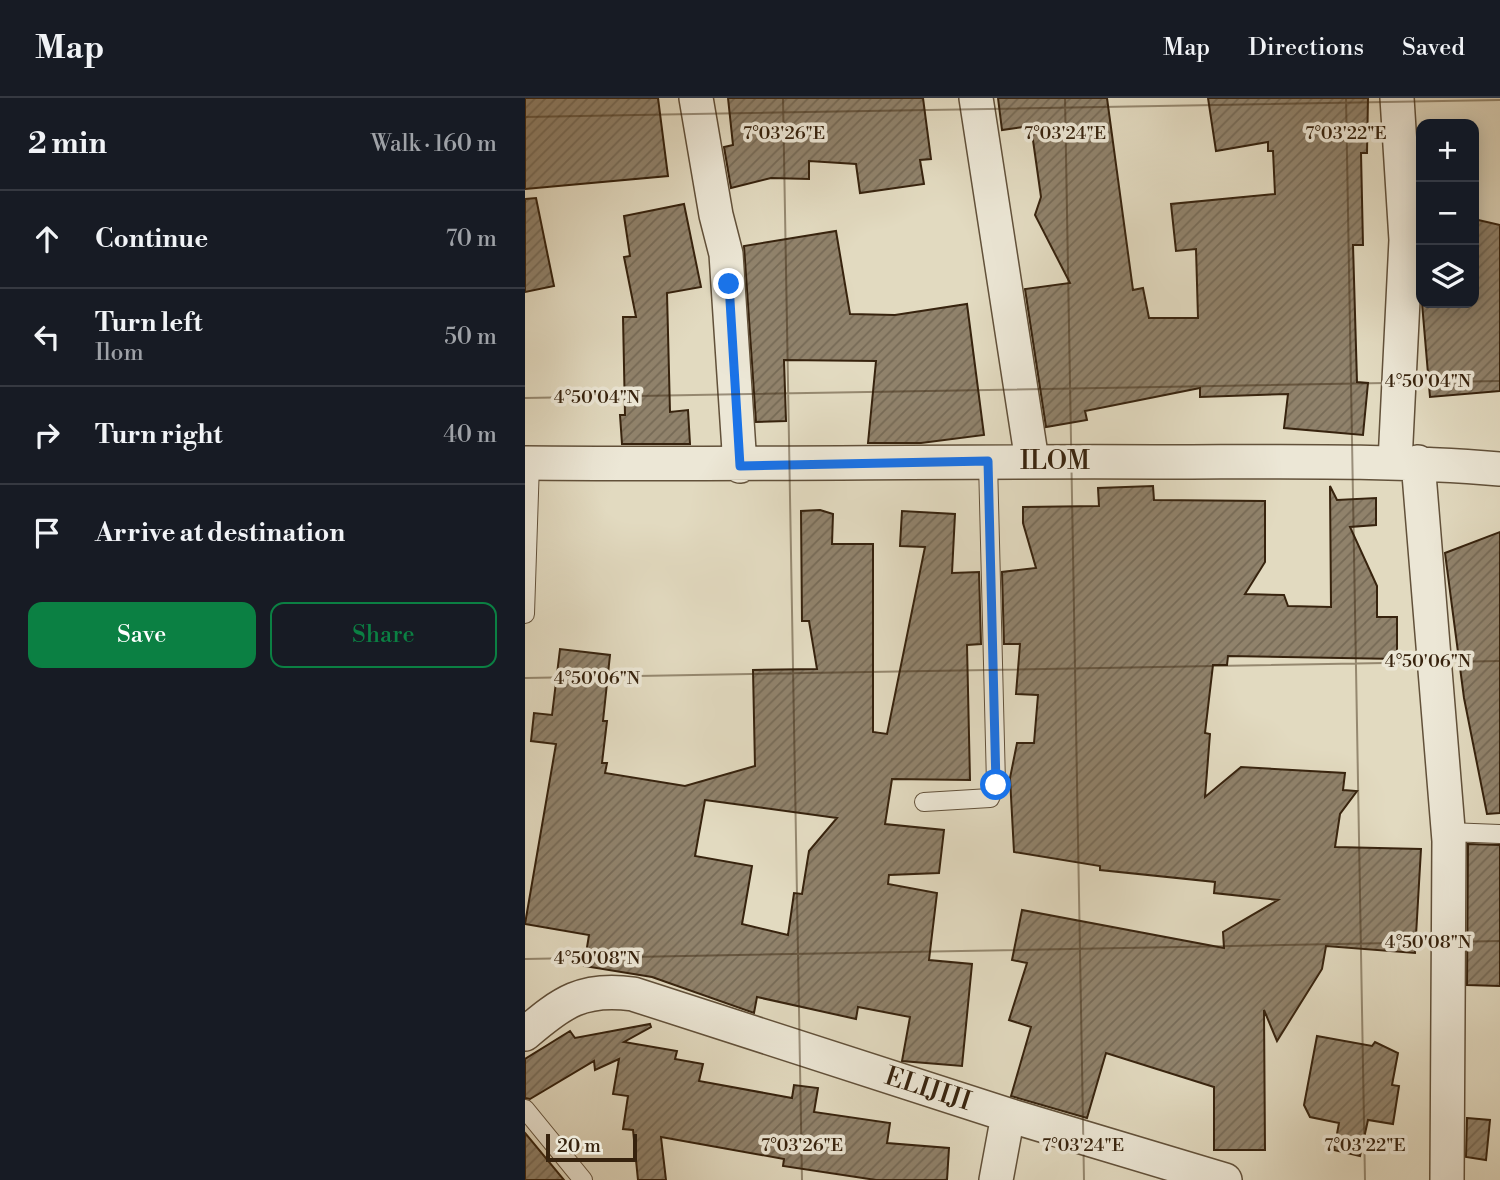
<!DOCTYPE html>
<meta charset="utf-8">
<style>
body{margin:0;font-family:"Libre Bodoni",serif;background:#242831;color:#f1f3f6}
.controls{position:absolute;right:21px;top:21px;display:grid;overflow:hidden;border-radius:14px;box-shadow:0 4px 18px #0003}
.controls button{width:63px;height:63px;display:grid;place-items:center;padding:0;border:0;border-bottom:2px solid #363941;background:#171b24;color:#f1f3f6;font:35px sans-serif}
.scale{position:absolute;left:21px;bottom:18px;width:91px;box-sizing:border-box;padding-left:7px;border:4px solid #37230e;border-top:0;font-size:19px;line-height:24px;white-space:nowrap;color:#37230e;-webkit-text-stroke:5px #ece7d6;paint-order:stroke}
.stop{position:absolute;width:21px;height:21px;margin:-16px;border:5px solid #1a73e8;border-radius:50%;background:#fff}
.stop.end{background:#1a73e8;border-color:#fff;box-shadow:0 2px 7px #0008}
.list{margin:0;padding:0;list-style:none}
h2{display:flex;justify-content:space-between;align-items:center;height:91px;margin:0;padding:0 28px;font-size:30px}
h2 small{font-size:23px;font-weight:400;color:#9ea1a6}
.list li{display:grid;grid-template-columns:46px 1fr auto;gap:21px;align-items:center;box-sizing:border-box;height:98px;padding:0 28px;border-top:2px solid #363941}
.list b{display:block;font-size:26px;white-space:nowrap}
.list p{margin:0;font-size:23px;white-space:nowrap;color:#9ea1a6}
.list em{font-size:23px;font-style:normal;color:#9ea1a6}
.actions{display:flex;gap:14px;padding:21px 28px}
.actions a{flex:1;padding:16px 0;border:2px solid #0b8043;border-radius:14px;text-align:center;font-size:24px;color:#0b8043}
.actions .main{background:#0b8043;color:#fff}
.icon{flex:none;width:38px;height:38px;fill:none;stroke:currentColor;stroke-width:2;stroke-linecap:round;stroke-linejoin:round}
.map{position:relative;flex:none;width:975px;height:1082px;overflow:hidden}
header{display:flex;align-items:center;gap:42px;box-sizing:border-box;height:98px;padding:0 35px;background:#171b24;border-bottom:2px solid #363941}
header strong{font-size:33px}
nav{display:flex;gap:38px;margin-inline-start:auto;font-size:24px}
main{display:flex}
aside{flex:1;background:#171b24}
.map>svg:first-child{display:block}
.building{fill:url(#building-hatch);stroke:#37230e;stroke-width:2;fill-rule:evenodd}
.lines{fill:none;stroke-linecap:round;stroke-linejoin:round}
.lane-casing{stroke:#62513a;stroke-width:20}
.street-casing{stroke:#62513a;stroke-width:36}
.lane{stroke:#ece7d6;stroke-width:18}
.street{stroke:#ece7d6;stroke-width:33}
.route{stroke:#1a73e8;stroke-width:9}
.ticks{fill:none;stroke:#37230e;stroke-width:2;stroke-opacity:0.45}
.labels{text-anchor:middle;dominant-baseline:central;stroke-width:7;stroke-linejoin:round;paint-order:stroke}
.street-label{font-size:26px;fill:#37230e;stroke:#ece7d6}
.ticks-label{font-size:18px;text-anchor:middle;fill:#37230e;stroke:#ece7d6;stroke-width:7;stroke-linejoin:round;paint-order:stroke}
</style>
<header>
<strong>Map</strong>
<nav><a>Map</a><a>Directions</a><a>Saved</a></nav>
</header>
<main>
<aside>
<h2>2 min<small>Walk · 160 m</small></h2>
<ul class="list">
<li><svg class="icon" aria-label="ahead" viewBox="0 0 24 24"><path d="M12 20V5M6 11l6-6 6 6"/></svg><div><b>Continue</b></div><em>70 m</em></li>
<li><svg class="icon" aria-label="left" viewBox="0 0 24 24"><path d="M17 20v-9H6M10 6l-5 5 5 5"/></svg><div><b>Turn left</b><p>Ilom</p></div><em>50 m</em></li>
<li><svg class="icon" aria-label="right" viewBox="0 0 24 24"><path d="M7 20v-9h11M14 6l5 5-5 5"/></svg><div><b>Turn right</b></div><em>40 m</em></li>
<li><svg class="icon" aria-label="arrive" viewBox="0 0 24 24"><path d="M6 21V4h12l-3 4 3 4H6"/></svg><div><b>Arrive at destination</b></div></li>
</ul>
<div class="actions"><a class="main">Save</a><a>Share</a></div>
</aside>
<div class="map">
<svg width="975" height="1082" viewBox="0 0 975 1082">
<defs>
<pattern id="building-hatch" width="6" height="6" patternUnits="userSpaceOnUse" patternTransform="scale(1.75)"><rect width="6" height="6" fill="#90826b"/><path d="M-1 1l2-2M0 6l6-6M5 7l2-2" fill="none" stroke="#766a56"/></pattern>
</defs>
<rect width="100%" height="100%" fill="#e2dac0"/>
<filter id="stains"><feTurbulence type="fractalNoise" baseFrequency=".00286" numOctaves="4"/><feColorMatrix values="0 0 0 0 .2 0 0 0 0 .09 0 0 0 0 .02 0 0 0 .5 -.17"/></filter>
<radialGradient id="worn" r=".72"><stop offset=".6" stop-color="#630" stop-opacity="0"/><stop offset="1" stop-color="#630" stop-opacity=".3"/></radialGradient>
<path class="building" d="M 0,0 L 133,0 L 143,78 L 0,91 Z
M 203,0 L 398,0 L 406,61 L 395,62 L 399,86 L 335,95 L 331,66 L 284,63 L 284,81 L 246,80 L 206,90 L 199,49 L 208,47 Z
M 473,0 L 582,0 L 608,192 L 618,190 L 624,220 L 673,220 L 671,151 L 651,153 L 646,106 L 750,96 L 748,53 L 743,53 L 743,44 L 691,53 L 683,0 L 843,0 L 842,55 L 836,55 L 838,147 L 828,147 L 832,284 L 843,285 L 838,337 L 759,330 L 763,296 L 675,299 L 675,290 L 560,313 L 562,322 L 521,329 L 500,191 L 545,185 L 510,117 L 516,99 L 506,28 L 477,32 Z
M 11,100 L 29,188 L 0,194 L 0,101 Z
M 159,106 L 176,189 L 142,195 L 145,314 L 163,312 L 165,346 L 97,346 L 95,317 L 100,317 L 98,219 L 111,219 L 99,159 L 105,158 L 99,118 Z
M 949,121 L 975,127 L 975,293 L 905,299 L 897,205 L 949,205 Z
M 311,133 L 325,216 L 370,217 L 442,206 L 459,337 L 396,345 L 343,345 L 351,263 L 259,262 L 261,323 L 231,324 L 219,148 Z
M 628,388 L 629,402 L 740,403 L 740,464 L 720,496 L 759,497 L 763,508 L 806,509 L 805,388 L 812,402 L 851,400 L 851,427 L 825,429 L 852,488 L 852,519 L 872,519 L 872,561 L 703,558 L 702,567 L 688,567 L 680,635 L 685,636 L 680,699 L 716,669 L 820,675 L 818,692 L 832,693 L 815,716 L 810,749 L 896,751 L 890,855 L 801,848 L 797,871 L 752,943 L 739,912 L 740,1052 L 689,1052 L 689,989 L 581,955 L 562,1020 L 486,998 L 506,929 L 484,922 L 502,865 L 487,862 L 497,812 L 699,850 L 698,834 L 753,802 L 689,795 L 690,784 L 575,772 L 575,768 L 489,754 L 485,680 L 492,645 L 509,645 L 513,597 L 491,596 L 495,546 L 479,546 L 477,474 L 511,470 L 498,425 L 498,409 L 574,408 L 573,390 Z
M 295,412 L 308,416 L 307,446 L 348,446 L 348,634 L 362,636 L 400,449 L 375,448 L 377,413 L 430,416 L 427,475 L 454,474 L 456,546 L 442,547 L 445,682 L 367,681 L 360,726 L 419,732 L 414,775 L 364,777 L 363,786 L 412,795 L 404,862 L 447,866 L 437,968 L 377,963 L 385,919 L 333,909 L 331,921 L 232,899 L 229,915 L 127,879 L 59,868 L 64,837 L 0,826 L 31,646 L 6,643 L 9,615 L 27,617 L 35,551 L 85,557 L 78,623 L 82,623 L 77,665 L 82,665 L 80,675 L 160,688 L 230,668 L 228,572 L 292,571 L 284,523 L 277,523 L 276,413 ZM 180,702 L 312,720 L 284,753 L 277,796 L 269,795 L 263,837 L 217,826 L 227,768 L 170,758 Z
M 975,434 L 975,715 L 962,716 L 939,600 L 920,455 Z
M 943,746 L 975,747 L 975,888 L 942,887 Z
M 125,926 L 126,929 L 99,944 L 152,953 L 150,961 L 178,966 L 174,983 L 267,1000 L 269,987 L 293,990 L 289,1014 L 365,1025 L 362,1045 L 424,1050 L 422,1082 L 351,1082 L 258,1068 L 259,1061 L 136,1039 L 141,1082 L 113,1082 L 108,1032 L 98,1031 L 103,998 L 88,996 L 94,961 L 70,972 L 69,963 L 5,1001 L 0,1000 L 0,961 L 45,933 L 50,940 Z
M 792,938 L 847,948 L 850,944 L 873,955 L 867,987 L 874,988 L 868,1026 L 843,1022 L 835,1058 L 809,1052 L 814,1025 L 785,1019 L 779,1007 Z
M 942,1020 L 965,1022 L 961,1062 L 941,1059 Z
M 0,1035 L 39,1082 L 0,1082 Z"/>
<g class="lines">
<defs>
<path id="lane" d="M 0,516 L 5,365
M 399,704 L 465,700 L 471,686 L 463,364
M 923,734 L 975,736
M 0,1011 L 58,1082"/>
<path id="street" d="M 171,0 L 191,117 L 201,156 L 215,368
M 451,0 L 507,363
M 870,364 L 881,142 L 872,0
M 893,364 L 924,743 L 922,1082
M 0,365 C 210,367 420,363 631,364 C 746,364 860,361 975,371
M 0,936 C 37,904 58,889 108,896 L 483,1017 L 700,1082
M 471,1082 L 483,1017"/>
</defs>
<use href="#lane" class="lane-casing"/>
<use href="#street" class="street-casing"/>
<use href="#lane" class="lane"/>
<use href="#street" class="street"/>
</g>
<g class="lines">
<path class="route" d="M 204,186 L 215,368 L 463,363 L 471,687"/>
</g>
<path class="ticks" d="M 258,0 L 277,1082M 540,0 L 559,1082M 821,0 L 840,1082M 0,19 L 975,2M 0,300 L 975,283M 0,580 L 975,563M 0,861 L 975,843"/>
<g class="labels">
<g class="street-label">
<text x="530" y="363">ILOM</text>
<text transform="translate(403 991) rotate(18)">ELIJIJI</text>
</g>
</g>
<g class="ticks-label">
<text x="259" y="41">7°03'26"E</text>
<text x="540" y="41">7°03'24"E</text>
<text x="821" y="41">7°03'22"E</text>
<text x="903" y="289">4°50'04"N</text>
<text x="72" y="305">4°50'04"N</text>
<text x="903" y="569">4°50'06"N</text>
<text x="72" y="586">4°50'06"N</text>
<text x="903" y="850">4°50'08"N</text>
<text x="72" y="866">4°50'08"N</text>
<text x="277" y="1053">7°03'26"E</text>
<text x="558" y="1053">7°03'24"E</text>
<text x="840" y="1053">7°03'22"E</text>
</g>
<rect width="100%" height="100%" filter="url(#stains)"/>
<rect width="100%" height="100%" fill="url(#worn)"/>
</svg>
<div class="controls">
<button>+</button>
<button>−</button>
<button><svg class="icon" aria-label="layers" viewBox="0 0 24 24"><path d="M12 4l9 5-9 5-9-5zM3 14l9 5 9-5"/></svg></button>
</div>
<div class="scale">20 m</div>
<div class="stop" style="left:471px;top:687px"></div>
<div class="stop end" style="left:204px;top:186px"></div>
</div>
</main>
